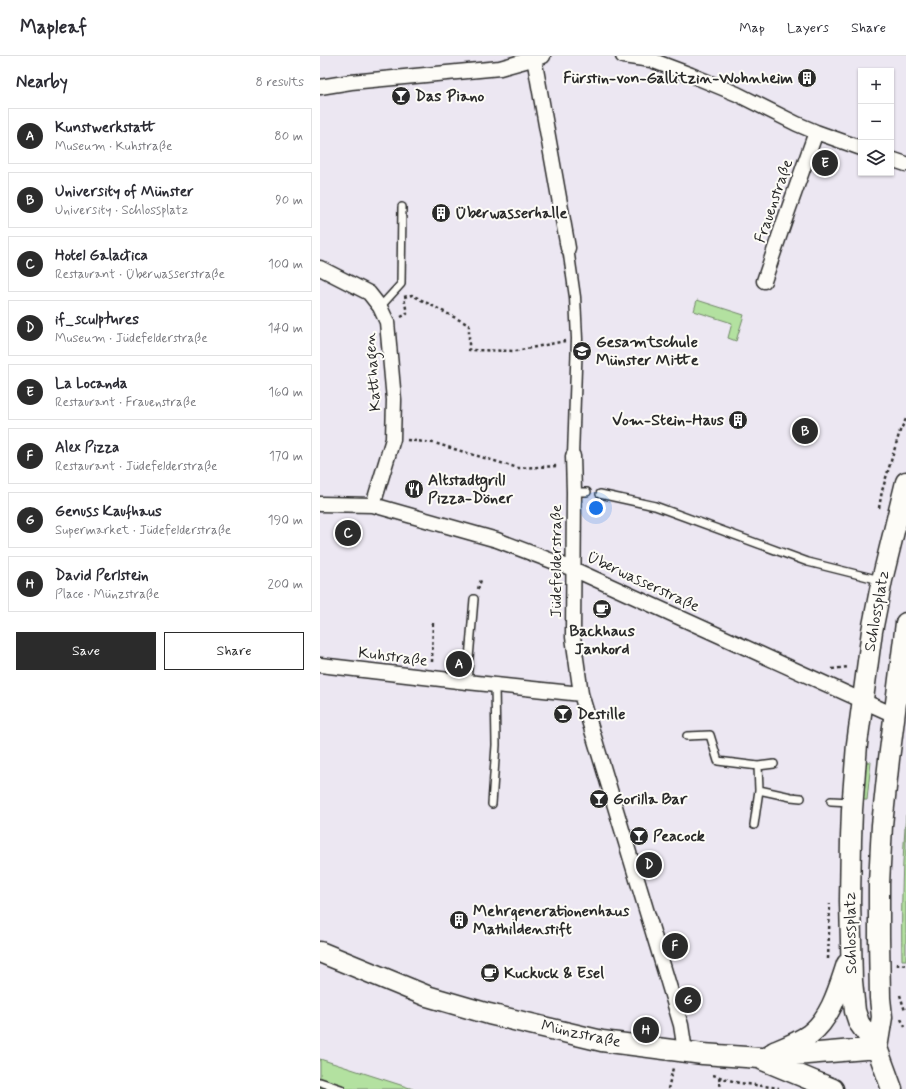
<!DOCTYPE html>
<meta charset="utf-8">
<style>
body{margin:0;font-family:Mynerve,sans-serif;background:#f2f2f3;color:#2b2b33}
.controls{position:absolute;right:12px;top:12px;display:grid;overflow:hidden;border-radius:0px;box-shadow:0 1px 3px #0004}
.controls button{width:36px;height:36px;display:grid;place-items:center;padding:0;border:0;border-bottom:1px solid #e1e1e2;background:#fff;color:#2b2b33;font:20px sans-serif}
.you{position:absolute;left:276px;top:452px;width:14px;height:14px;margin:-10px;border:3px solid #fff;border-radius:50%;background:#1a73e8;box-shadow:0 0 0 6px #1a73e833}
.badge{display:grid;place-items:center;width:26px;height:26px;border-radius:50%;background:#2b2b2b;color:#fff;font-size:13px;font-weight:700}
.pin{position:absolute;translate:-50% -50%;border:2px solid #fff;box-shadow:0 1px 4px #0006}
.list{margin:0;padding:0;list-style:none}
h2{display:flex;justify-content:space-between;align-items:center;height:52px;margin:0;padding:0 16px;font-size:17px}
h2 small{font-size:13px;font-weight:400;color:#7c7c81}
.list li{display:grid;grid-template-columns:26px 1fr auto;gap:12px;align-items:center;box-sizing:border-box;height:56px;margin:0 8px 8px;padding:0 8px;border:1px solid #e1e1e2;border-radius:0px}
.list b{display:block;font-size:15px;white-space:nowrap}
.list p{margin:0;font-size:13px;white-space:nowrap;color:#7c7c81}
.list em{font-size:13px;font-style:normal;color:#7c7c81}
.actions{display:flex;gap:8px;padding:12px 16px}
.actions a{flex:1;padding:9px 0;border:1px solid #2b2b2b;border-radius:0px;text-align:center;font-size:14px;color:#2b2b2b}
.actions .main{background:#2b2b2b;color:#fff}
.icon{flex:none;width:22px;height:22px;fill:none;stroke:currentColor;stroke-width:2;stroke-linecap:round;stroke-linejoin:round}
.map{position:relative;flex:none;width:586px;height:1033px;overflow:hidden}
header{display:flex;align-items:center;gap:24px;box-sizing:border-box;height:56px;padding:0 20px;background:#fff;border-bottom:1px solid #e1e1e2}
header strong{font-size:19px}
nav{display:flex;gap:22px;margin-inline-start:auto;font-size:14px}
main{display:flex}
aside{flex:1;background:#fff}
.map>svg:first-child{display:block}
.green{fill:#b3e1a0;stroke:#6f8666}
.lines{fill:none;stroke-linecap:round;stroke-linejoin:round}
.service-casing{stroke:#2b2b2b;stroke-width:10}
.pedestrian-casing{stroke:#2b2b2b;stroke-width:13}
.minor-casing{stroke:#2b2b2b;stroke-width:17}
.secondary-casing{stroke:#2b2b2b;stroke-width:23}
.path{stroke:#2b2b2b;stroke-width:2.5;stroke-dasharray:3 3;stroke-linecap:butt}
.service{stroke:#fdfcf7;stroke-width:7}
.pedestrian{stroke:#fdfcf7;stroke-width:10}
.minor{stroke:#fdfcf7;stroke-width:14}
.secondary{stroke:#fdfcf7;stroke-width:20}
.labels{text-anchor:middle;dominant-baseline:central;stroke-width:4;stroke-linejoin:round;paint-order:stroke}
.poi-label{font-size:16px;font-weight:bold;fill:#2b2b2b;stroke:#fdfcf7;text-anchor:start}
.street-label{font-size:16px;fill:#2b2b2b;stroke:#fdfcf7}
</style>
<header>
<strong>Mapleaf</strong>
<nav><a>Map</a><a>Layers</a><a>Share</a></nav>
</header>
<main>
<aside>
<h2>Nearby<small>8 results</small></h2>
<ul class="list">
<li><span class="badge">A</span><div><b>Kunstwerkstatt</b><p>Museum · Kuhstraße</p></div><em>80 m</em></li>
<li><span class="badge">B</span><div><b>University of Münster</b><p>University · Schlossplatz</p></div><em>90 m</em></li>
<li><span class="badge">C</span><div><b>Hotel Galactica</b><p>Restaurant · Überwasserstraße</p></div><em>100 m</em></li>
<li><span class="badge">D</span><div><b>if_sculptures</b><p>Museum · Jüdefelderstraße</p></div><em>140 m</em></li>
<li><span class="badge">E</span><div><b>La Locanda</b><p>Restaurant · Frauenstraße</p></div><em>160 m</em></li>
<li><span class="badge">F</span><div><b>Alex Pizza</b><p>Restaurant · Jüdefelderstraße</p></div><em>170 m</em></li>
<li><span class="badge">G</span><div><b>Genuss Kaufhaus</b><p>Supermarket · Jüdefelderstraße</p></div><em>190 m</em></li>
<li><span class="badge">H</span><div><b>David Perlstein</b><p>Place · Münzstraße</p></div><em>200 m</em></li>
</ul>
<div class="actions"><a class="main">Save</a><a>Share</a></div>
</aside>
<div class="map">
<svg width="586" height="1033" viewBox="0 0 586 1033">
<rect width="100%" height="100%" fill="#ece7f2"/>
<filter id="ink" filterUnits="userSpaceOnUse"><feTurbulence type="fractalNoise" baseFrequency=".025" numOctaves="2"/><feDisplacementMap in="SourceGraphic" scale="8" xChannelSelector="R" yChannelSelector="G"/><feConvolveMatrix kernelMatrix="1 2 1 2 8 2 1 2 1" color-interpolation-filters="sRGB"/></filter>
<g filter="url(#ink)">
<path class="green" d="M 377,244 L 424,259 L 416,285 L 408,282 L 412,267 L 374,255 Z
M 546,706 L 551,706 L 547,744 L 543,744 Z
M 586,759 L 586,904 L 582,904 C 581,855 582,807 586,759 Z
M 0,1003 L 93,1033 L 0,1033 Z"/>
<g class="lines">
<defs>
<path id="service" d="M 60,251 L 81,228 L 82,151
M 254,436 L 267,436
M 280,438 L 335,450 L 488,506 L 560,524
M 147,626 L 154,543
M 367,680 L 390,679 L 398,705 L 438,710 L 454,708
M 439,734 L 471,741 L 481,742
M 511,745 L 531,746
M 172,748 L 176,689 L 175,629
M 434,769 L 439,734 L 438,710
M 0,1026 L 21,1033"/>
<path id="pedestrian" d="M 248,192 L 255,241 L 257,283 L 253,400"/>
<path id="minor" d="M 303,0 L 331,4 L 371,19 L 417,38 L 477,68 L 496,76 L 541,92
M 214,2 L 248,192
M 0,31 L 31,26 L 180,12 L 223,0
M 571,103 L 586,108
M 0,212 L 49,237 L 60,251 L 67,266 L 74,344 L 73,383 L 53,449
M 444,225 L 464,166 L 496,76
M 253,400 L 254,436 L 253,581 L 261,638 L 361,969 L 365,995
M 0,448 L 53,449 L 177,484 L 253,513 L 574,659
M 0,609 L 147,626 L 261,638"/>
<path id="secondary" d="M 0,896 L 107,940 L 169,958 L 282,985 L 383,998 L 440,1002 L 557,992
M 557,992 L 562,961 L 560,942 L 559,881 L 559,828 L 562,769 L 569,703 L 586,567
M 454,996 C 466,991 479,986 490,978 C 511,962 519,932 527,908
M 443,1004 L 513,1033
M 572,1033 L 557,992 L 539,967 L 535,955 L 532,925 L 530,845 L 531,783 L 532,754 L 537,688 L 552,575 L 562,524 L 586,426"/>
</defs>
<use href="#service" class="service-casing"/>
<use href="#pedestrian" class="pedestrian-casing"/>
<use href="#minor" class="minor-casing"/>
<use href="#secondary" class="secondary-casing"/>
<path class="path" d="M 81,261 L 87,258 L 84,241 L 92,239 L 149,269 L 149,294 L 196,295 L 245,285
M 87,384 L 114,387 L 198,412 L 238,410
M 559,452 L 562,435 L 580,375 L 586,363
M 158,533 L 161,524
M 112,606 L 113,564
M 512,613 L 528,611
M 508,903 L 510,848
M 578,910 L 578,908 L 586,909
M 580,939 L 585,955
M 581,963 L 586,973
M 393,1019 L 419,1027 L 459,1032
M 399,1021 L 401,1033
M 348,1033 L 353,1012"/>
<use href="#service" class="service"/>
<use href="#pedestrian" class="pedestrian"/>
<use href="#minor" class="minor"/>
<use href="#secondary" class="secondary"/>
</g>
</g>
<defs>
<symbol id="building-disc" viewBox="-11 -11 22 22"><circle r="9.5" fill="#2b2b2b" stroke="#fdfcf7"/><path d="M-4-6H4V6H1V3H-1V6H-4ZM-2.5-4.3h1.7v1.8h-1.7ZM.8-4.3h1.7v1.8H.8ZM-2.5-1h1.7V.8h-1.7ZM.8-1h1.7V.8H.8Z" fill="#fff"/></symbol>
<symbol id="bar-disc" viewBox="-11 -11 22 22"><circle r="9.5" fill="#2b2b2b" stroke="#fdfcf7"/><path d="M-6-5H6L.8 .8V4.5H3.5V6h-7V4.5H-.8V.8Z" fill="#fff"/></symbol>
<symbol id="school-disc" viewBox="-11 -11 22 22"><circle r="9.5" fill="#2b2b2b" stroke="#fdfcf7"/><path d="M0-5L7-2L0 1L-7-2ZM-4 1L0 2.5L4 1V4Q0 6-4 4Z" fill="#fff"/></symbol>
<symbol id="restaurant-disc" viewBox="-11 -11 22 22"><circle r="9.5" fill="#2b2b2b" stroke="#fdfcf7"/><path d="M-5-6h1v4h1v-4h1v4h1v-4h1v5L-1.5 .5V6h-2V.5L-5-1ZM5-6V6H3V1.5H1.5Q1.5-4 5-6Z" fill="#fff"/></symbol>
<symbol id="cafe-disc" viewBox="-11 -11 22 22"><circle r="9.5" fill="#2b2b2b" stroke="#fdfcf7"/><path d="M-5.5-4.5H6V0H3Q3 3.5 0 3.5H-2.5Q-5.5 3.5-5.5 0ZM3-3.2v2h1.7v-2ZM-6 4.5H4V6H-6Z" fill="#fff"/></symbol>
</defs>
<g fill-rule="evenodd">
<use href="#building-disc" x="476" y="11" width="22" height="22"/>
<use href="#bar-disc" x="70" y="29" width="22" height="22"/>
<use href="#building-disc" x="110" y="146" width="22" height="22"/>
<use href="#school-disc" x="251" y="284" width="22" height="22"/>
<use href="#building-disc" x="407" y="353" width="22" height="22"/>
<use href="#restaurant-disc" x="83" y="422" width="22" height="22"/>
<use href="#cafe-disc" x="271" y="542" width="22" height="22"/>
<use href="#bar-disc" x="232" y="647" width="22" height="22"/>
<use href="#bar-disc" x="268" y="732" width="22" height="22"/>
<use href="#bar-disc" x="308" y="769" width="22" height="22"/>
<use href="#building-disc" x="128" y="853" width="22" height="22"/>
<use href="#cafe-disc" x="159" y="906" width="22" height="22"/>
</g>
<g class="labels">
<g class="poi-label">
<text x="473" y="22" text-anchor="end">Fürstin-von-Gallitzin-Wohnheim</text>
<text x="95" y="40">Das Piano</text>
<text x="135" y="157">Überwasserhalle</text>
<text x="276" y="286">Gesamtschule<tspan x="276" dy="18">Münster Mitte</tspan></text>
<text x="404" y="364" text-anchor="end">Vom-Stein-Haus</text>
<text x="108" y="424">Altstadtgrill<tspan x="108" dy="18">Pizza-Döner</tspan></text>
<text x="282" y="575" text-anchor="middle">Backhaus<tspan x="282" dy="18">Jankord</tspan></text>
<text x="257" y="658">Destille</text>
<text x="293" y="743">Gorilla Bar</text>
<text x="333" y="780">Peacock</text>
<text x="153" y="855">Mehrgenerationenhaus<tspan x="153" dy="18">Mathildenstift</tspan></text>
<text x="184" y="917">Kuckuck &amp; Esel</text>
</g>
<g class="street-label">
<text transform="translate(454 145) rotate(-71)">Frauenstraße</text>
<text transform="translate(53 316) rotate(-94)">Katthagen</text>
<text transform="translate(236 505) rotate(-90)">Jüdefelderstraße</text>
<text transform="translate(323 526) rotate(25)">Überwasserstraße</text>
<text transform="translate(557 555) rotate(-80)">Schlossplatz</text>
<text transform="translate(73 601) rotate(7)">Kuhstraße</text>
<text transform="translate(531 877) rotate(-91)">Schlossplatz</text>
<text transform="translate(261 978) rotate(12)">Münzstraße</text>
</g>
</g>
</svg>
<div class="controls">
<button>+</button>
<button>−</button>
<button><svg class="icon" aria-label="layers" viewBox="0 0 24 24"><path d="M12 4l9 5-9 5-9-5zM3 14l9 5 9-5"/></svg></button>
</div>
<div class="you"></div>
<div class="pin badge" style="left:139px;top:608px">A</div>
<div class="pin badge" style="left:485px;top:375px">B</div>
<div class="pin badge" style="left:28px;top:477px">C</div>
<div class="pin badge" style="left:329px;top:809px">D</div>
<div class="pin badge" style="left:505px;top:107px">E</div>
<div class="pin badge" style="left:355px;top:890px">F</div>
<div class="pin badge" style="left:368px;top:944px">G</div>
<div class="pin badge" style="left:326px;top:974px">H</div>
</div>
</main>
